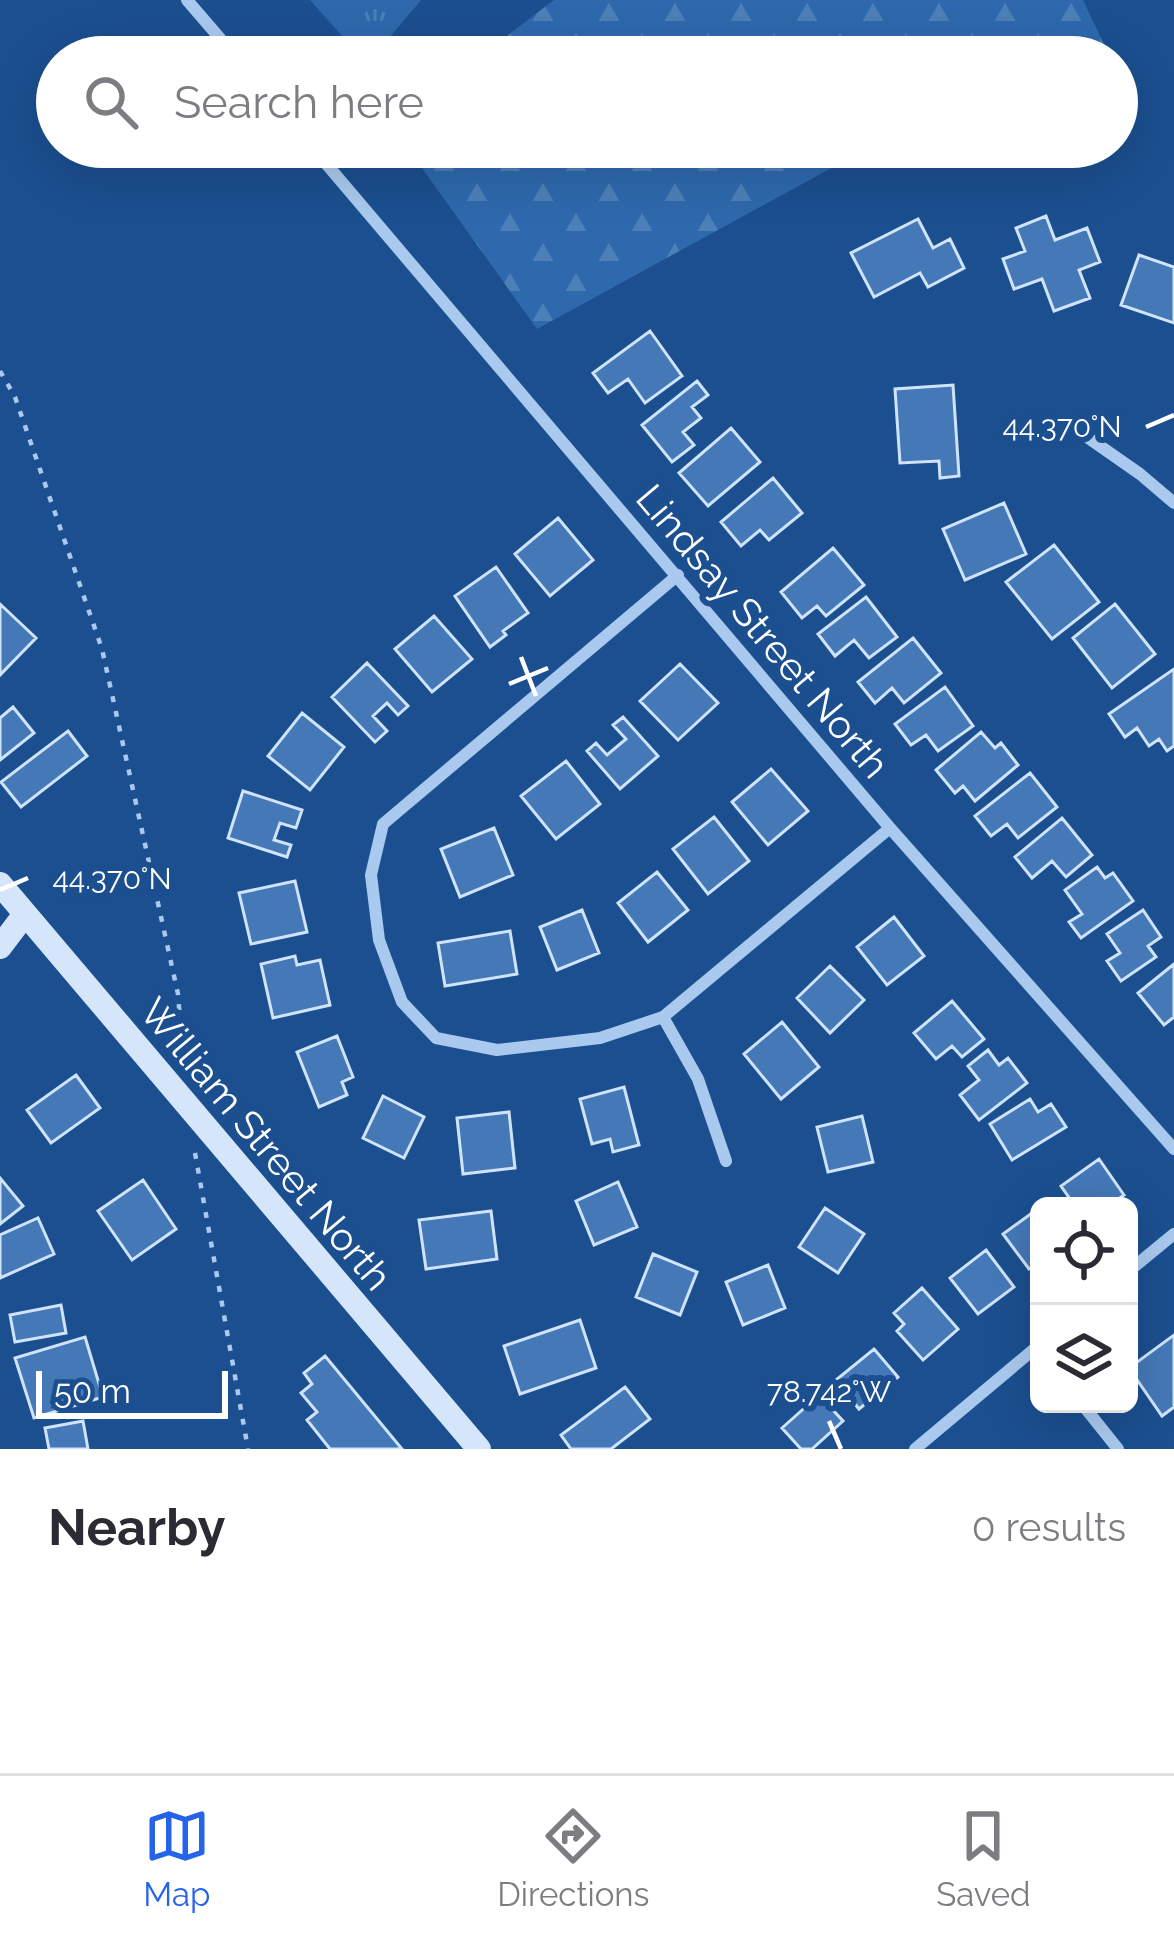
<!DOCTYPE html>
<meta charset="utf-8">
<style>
body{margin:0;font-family:Raleway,sans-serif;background:#f2f2f3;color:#2b2b33}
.controls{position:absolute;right:36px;bottom:36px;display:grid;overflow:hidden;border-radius:18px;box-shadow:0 12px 48px #0002}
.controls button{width:108px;height:108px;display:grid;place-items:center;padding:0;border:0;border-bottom:3px solid #e1e1e2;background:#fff;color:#2b2b33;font:60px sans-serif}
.scale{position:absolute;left:36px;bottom:30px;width:192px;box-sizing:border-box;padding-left:12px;border:6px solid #fff;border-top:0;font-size:33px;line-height:42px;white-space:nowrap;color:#fff;-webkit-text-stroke:9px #1b4f8f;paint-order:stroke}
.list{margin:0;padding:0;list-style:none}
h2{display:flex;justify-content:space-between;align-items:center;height:156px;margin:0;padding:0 48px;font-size:51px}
h2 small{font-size:39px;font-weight:400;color:#7c7c81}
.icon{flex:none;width:66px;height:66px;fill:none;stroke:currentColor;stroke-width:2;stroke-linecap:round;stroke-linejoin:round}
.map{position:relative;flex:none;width:1174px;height:1449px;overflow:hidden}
.search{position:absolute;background:#fff;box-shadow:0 12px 48px #0002;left:36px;right:36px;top:36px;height:132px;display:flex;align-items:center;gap:30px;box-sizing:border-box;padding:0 42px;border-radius:66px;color:#7c7c81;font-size:45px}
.sheet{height:324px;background:#fff}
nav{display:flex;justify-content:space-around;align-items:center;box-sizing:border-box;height:168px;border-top:3px solid #e1e1e2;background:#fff;font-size:33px;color:#7c7c81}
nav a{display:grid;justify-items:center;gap:6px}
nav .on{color:#2563eb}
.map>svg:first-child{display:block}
.forest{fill:url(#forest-firs)}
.park{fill:url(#park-tufts)}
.building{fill:#4478b7;stroke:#cfe3fa;stroke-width:3}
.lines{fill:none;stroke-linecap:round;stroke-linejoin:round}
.path{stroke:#a9c9ee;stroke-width:4.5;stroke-dasharray:6 9;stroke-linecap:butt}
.street{stroke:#a9c9ee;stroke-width:12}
.secondary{stroke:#d6e6fa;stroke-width:24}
.ticks{fill:none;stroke:#fff;stroke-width:4.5}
.labels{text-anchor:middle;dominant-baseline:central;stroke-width:12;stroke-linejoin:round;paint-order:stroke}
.street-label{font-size:39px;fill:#fff;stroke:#1b4f8f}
.ticks-label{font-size:30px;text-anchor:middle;fill:#fff;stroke:#1b4f8f;stroke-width:12;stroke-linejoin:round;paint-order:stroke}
</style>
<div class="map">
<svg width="1174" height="1449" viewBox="0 0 1174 1449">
<defs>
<pattern id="forest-firs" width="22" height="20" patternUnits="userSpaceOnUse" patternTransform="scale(3)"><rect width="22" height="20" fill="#2e69ad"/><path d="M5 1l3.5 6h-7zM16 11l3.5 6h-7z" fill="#4d80b9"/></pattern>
<pattern id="park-tufts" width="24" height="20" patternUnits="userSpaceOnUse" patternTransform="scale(3)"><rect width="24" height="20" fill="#2e69ad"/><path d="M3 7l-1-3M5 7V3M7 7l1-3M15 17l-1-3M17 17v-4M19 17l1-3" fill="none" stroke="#4d80b9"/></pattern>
</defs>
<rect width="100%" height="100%" fill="#1b4f8f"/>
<path class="forest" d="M 554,0 L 1083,0 L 1110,57 L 998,57 L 951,40 L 872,43 L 835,57 L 479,57 Z
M 407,147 L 865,147 L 866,149 L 537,329 Z"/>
<path class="park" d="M 310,0 L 421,0 L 373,57 L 361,57 Z"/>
<path class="building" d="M 1046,216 L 1055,240 L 1087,228 L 1100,262 L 1079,270 L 1090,298 L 1054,311 L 1042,279 L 1014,289 L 1003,259 L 1025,251 L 1016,228 Z
M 918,219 L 933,248 L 950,239 L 964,268 L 928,287 L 920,273 L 874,297 L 851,253 Z
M 1139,255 L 1174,267 L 1174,323 L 1121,305 Z
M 650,331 L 682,376 L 645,403 L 628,379 L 608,393 L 593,373 Z
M 697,381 L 708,395 L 692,407 L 701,418 L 683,432 L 694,445 L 672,462 L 642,425 Z
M 953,385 L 959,476 L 940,478 L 939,461 L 900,463 L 895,389 Z
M 731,428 L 760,462 L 708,506 L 679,473 Z
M 773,478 L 802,513 L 769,540 L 760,530 L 741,546 L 721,522 Z
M 1004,503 L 1026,554 L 965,580 L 943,529 Z
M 558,518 L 593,560 L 550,596 L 515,554 Z
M 1054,545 L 1099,602 L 1052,639 L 1006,582 Z
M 833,548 L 864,585 L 826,616 L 817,606 L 802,618 L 781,592 Z
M 496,567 L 528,613 L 503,631 L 506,635 L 490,647 L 455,596 Z
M 866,597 L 897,637 L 869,658 L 854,640 L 835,656 L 818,634 Z
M 0,604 L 36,638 L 0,675 Z
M 1115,604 L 1155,654 L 1112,688 L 1073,638 Z
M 434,616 L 472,659 L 432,692 L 395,649 Z
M 913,638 L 941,673 L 904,703 L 892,688 L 875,703 L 858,682 Z
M 367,663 L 408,706 L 398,715 L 387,703 L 373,716 L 387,731 L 375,742 L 332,697 Z
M 680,664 L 718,703 L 678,740 L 640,701 Z
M 1174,669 L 1174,746 L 1167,751 L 1159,739 L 1149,746 L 1137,728 L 1125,737 L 1109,714 Z
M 945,687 L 973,726 L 938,751 L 926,735 L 911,745 L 895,724 Z
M 13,707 L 34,733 L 0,760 L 0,718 Z
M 302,713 L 344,747 L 310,790 L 268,756 Z
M 623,717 L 658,756 L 620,789 L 587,751 L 596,743 L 607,755 L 626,739 L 613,725 Z
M 68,731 L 87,756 L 21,807 L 1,782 Z
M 981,732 L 995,748 L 1001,743 L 1018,765 L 975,801 L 963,786 L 955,793 L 936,770 Z
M 566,761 L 600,804 L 556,839 L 521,796 Z
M 771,769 L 808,811 L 768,845 L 732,802 Z
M 1030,773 L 1057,807 L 1018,838 L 1007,824 L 991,836 L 975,816 Z
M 243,791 L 302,810 L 296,828 L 280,823 L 274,840 L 291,845 L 287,857 L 228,838 Z
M 714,817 L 749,861 L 708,894 L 673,849 Z
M 1062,818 L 1092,855 L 1066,877 L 1052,861 L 1032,878 L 1015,857 Z
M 494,828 L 513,875 L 460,897 L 441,849 Z
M 1097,867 L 1105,878 L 1113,873 L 1133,901 L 1081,938 L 1069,922 L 1082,914 L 1065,890 Z
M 657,872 L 688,910 L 648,942 L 618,903 Z
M 295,881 L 307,932 L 251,944 L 239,893 Z
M 582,910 L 599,953 L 557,970 L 540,927 Z
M 1143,910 L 1161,937 L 1148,946 L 1156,957 L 1121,981 L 1107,961 L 1120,953 L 1107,934 Z
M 894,917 L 924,956 L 887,985 L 857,947 Z
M 510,931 L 517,974 L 445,986 L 438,943 Z
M 295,956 L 297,965 L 320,960 L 330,1005 L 273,1018 L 261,964 Z
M 1174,964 L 1174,1017 L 1164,1025 L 1138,993 Z
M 830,966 L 864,1000 L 830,1033 L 797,998 Z
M 952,1001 L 984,1039 L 962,1057 L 952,1046 L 936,1059 L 914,1033 Z
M 782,1022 L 819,1067 L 781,1099 L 744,1054 Z
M 337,1036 L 353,1077 L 342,1082 L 347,1095 L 319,1107 L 297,1052 Z
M 988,1050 L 999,1065 L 1008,1058 L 1027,1083 L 979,1120 L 960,1095 L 979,1080 L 968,1066 Z
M 76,1075 L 100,1108 L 51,1143 L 27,1110 Z
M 624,1087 L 639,1145 L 613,1152 L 610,1139 L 592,1144 L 580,1099 Z
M 383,1096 L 424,1117 L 404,1158 L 363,1138 Z
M 1030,1099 L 1038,1112 L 1051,1104 L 1066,1127 L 1012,1160 L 990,1124 Z
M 509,1112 L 515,1168 L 463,1174 L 457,1118 Z
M 862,1116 L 873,1162 L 828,1172 L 817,1127 Z
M 1099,1159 L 1124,1195 L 1108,1206 L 1075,1206 L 1061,1186 Z
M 0,1178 L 23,1206 L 0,1224 Z
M 143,1180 L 176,1229 L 132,1260 L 98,1211 Z
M 618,1182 L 637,1227 L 594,1245 L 576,1201 Z
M 825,1208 L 864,1234 L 838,1273 L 799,1247 Z
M 1039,1208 L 1039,1262 L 1029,1269 L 1003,1234 Z
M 491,1211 L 497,1259 L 426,1269 L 419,1220 Z
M 38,1218 L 54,1254 L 0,1278 L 0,1235 Z
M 986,1250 L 1014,1287 L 978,1314 L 950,1278 Z
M 653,1254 L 697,1272 L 680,1315 L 636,1297 Z
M 768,1265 L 785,1308 L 743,1325 L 726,1282 Z
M 922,1288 L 958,1329 L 923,1360 L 897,1331 L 904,1324 L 894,1313 Z
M 61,1305 L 66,1333 L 15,1342 L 10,1315 Z
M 580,1320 L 596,1368 L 520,1394 L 504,1346 Z
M 1174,1335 L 1174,1407 L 1162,1416 L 1129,1368 Z
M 85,1337 L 103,1397 L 34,1418 L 15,1358 Z
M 874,1349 L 898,1377 L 859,1409 L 836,1380 Z
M 325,1356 L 402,1449 L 330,1449 L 307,1420 L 317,1412 L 301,1393 L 312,1384 L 304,1373 Z
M 625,1387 L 650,1419 L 611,1449 L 571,1449 L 561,1435 Z
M 819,1395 L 843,1421 L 812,1449 L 801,1449 L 782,1428 Z
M 83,1421 L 88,1449 L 49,1449 L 45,1428 Z"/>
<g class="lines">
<path class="path" d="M 0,371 L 15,397 L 102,649 L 178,994 L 183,1059
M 195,1153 L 248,1449"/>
<path class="street" d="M 187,0 L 236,57
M 312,147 L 890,828 L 1174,1149
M 1077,430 L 1140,474 L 1174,503
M 678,575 L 383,824 L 371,875 L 379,940 L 402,1002 L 436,1038 L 497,1050 L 600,1038 L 663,1017 L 890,828
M 663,1017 L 698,1079 L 726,1161
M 1129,1271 L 1174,1234
M 1082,1404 L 1118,1449
M 915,1449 L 1039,1345"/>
<path class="secondary" d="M 0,884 L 479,1449
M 0,947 L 25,914"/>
</g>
<path class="ticks" d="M 1146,427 L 1174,415M 521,657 L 536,696M 509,684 L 548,668M 0,890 L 28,878M 829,1421 L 841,1449"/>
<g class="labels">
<g class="street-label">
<text transform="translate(763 631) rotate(50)">Lindsay Street North</text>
<text transform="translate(266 1144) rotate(50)">William Street North</text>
</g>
</g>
<g class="ticks-label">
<text x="1062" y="437">44.370°N</text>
<text x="112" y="889">44.370°N</text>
<text x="829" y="1402">78.742°W</text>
</g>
</svg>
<div class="controls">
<button><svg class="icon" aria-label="locate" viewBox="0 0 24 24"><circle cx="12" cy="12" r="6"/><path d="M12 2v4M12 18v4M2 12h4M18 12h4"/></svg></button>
<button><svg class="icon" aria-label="layers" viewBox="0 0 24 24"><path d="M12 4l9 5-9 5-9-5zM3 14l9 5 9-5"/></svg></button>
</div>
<div class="scale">50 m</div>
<div class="search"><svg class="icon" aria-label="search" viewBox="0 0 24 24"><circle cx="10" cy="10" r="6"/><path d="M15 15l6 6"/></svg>Search here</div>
</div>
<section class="sheet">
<h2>Nearby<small>0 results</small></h2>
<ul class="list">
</ul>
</section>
<nav>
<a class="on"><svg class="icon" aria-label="map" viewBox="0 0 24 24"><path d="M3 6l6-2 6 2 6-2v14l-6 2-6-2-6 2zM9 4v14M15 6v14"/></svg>Map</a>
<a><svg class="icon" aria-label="directions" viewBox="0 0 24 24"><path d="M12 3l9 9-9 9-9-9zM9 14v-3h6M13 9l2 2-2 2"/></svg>Directions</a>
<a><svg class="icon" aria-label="saved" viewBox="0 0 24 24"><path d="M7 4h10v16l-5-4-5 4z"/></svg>Saved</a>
</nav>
